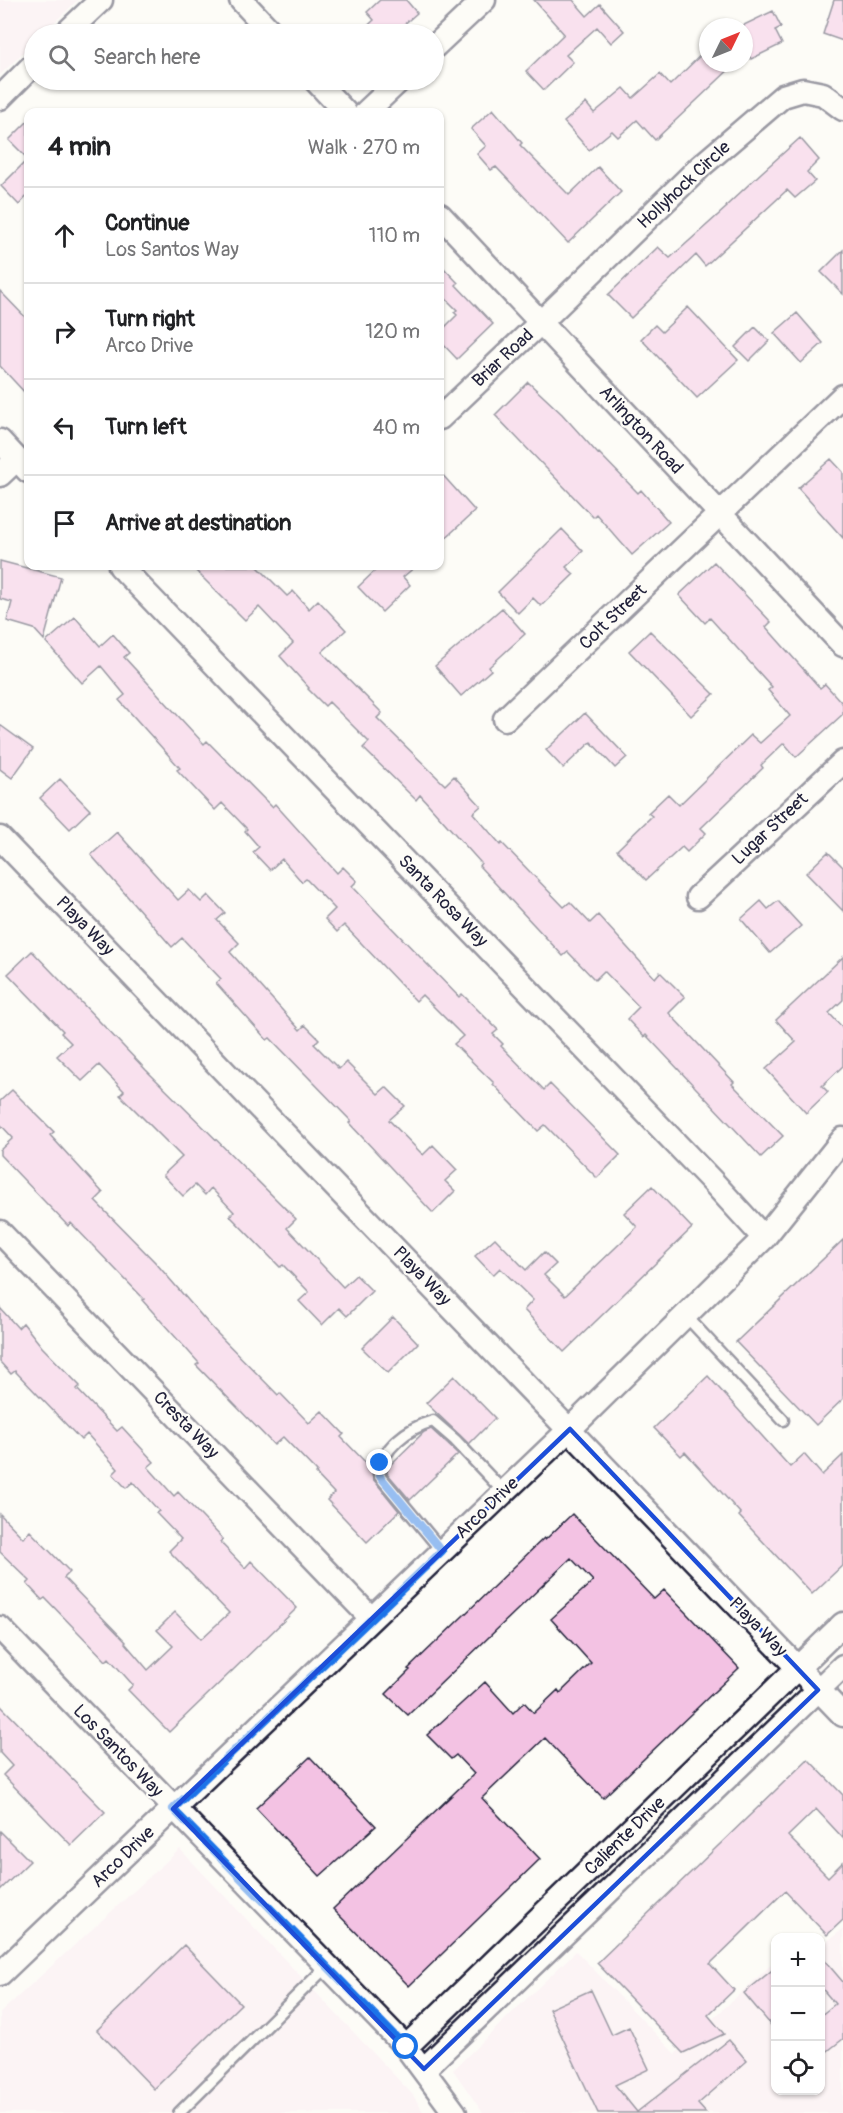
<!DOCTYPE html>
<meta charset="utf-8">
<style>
body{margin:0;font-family:Pangolin,sans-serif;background:#f6f6f6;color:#202124}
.controls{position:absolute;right:18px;bottom:18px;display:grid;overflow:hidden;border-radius:12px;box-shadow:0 2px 4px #0004}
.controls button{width:54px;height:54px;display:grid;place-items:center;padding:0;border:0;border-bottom:2px solid #e0e0e0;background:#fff;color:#202124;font:30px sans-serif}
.compass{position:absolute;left:699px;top:18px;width:54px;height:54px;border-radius:50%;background:#fff;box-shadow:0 2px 4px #0004;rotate:47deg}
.stop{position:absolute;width:18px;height:18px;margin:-14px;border:4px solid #1a73e8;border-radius:50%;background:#fff}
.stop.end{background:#1a73e8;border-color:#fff;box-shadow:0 2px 6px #0008}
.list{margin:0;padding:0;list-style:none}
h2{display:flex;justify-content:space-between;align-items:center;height:78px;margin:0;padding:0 24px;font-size:26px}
h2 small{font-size:20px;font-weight:400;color:#757577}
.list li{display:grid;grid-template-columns:39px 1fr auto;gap:18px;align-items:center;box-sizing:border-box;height:96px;padding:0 24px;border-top:2px solid #e0e0e0}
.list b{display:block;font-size:22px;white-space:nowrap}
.list p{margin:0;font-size:20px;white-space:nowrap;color:#757577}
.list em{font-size:20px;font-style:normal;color:#757577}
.icon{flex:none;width:33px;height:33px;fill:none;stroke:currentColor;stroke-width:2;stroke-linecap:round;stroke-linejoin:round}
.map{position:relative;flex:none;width:843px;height:2113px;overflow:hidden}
.search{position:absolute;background:#fff;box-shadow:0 2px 4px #0004;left:24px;top:24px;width:420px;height:66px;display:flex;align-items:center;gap:15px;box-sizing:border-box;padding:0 21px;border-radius:33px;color:#757577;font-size:22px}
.panel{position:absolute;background:#fff;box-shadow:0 2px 4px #0004;left:24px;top:108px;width:420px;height:462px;border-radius:12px}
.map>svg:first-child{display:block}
.built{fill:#faebf1}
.building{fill:#f3c2e3;stroke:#22223b;stroke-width:1.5}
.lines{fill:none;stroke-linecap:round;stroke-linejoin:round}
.lane-casing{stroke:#22223b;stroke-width:15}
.street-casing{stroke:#22223b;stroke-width:27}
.lane{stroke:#fdfcf7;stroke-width:10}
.street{stroke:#fdfcf7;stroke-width:22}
.route{stroke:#1a73e8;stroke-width:8}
.marked{fill:none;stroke:#1d4ed8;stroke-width:4.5;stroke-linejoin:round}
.labels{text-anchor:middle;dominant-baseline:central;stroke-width:4.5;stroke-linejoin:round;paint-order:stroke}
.street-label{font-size:18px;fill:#22223b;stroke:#fdfcf7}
</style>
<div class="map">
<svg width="843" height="2113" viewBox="0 0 843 2113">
<rect width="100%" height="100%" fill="#fdfcf7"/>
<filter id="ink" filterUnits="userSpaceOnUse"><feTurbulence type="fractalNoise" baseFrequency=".0167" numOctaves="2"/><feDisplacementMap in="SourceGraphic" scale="12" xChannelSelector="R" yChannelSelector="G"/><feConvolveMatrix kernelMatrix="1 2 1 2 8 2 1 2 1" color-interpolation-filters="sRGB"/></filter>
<g filter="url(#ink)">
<path class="built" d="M 0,0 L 78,0 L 42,34 L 34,34 L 34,42 L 0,75 Z
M 180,1849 L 413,2095 L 424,2113 L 0,2113 L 0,2013 Z
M 843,1929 L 843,2113 L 483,2113 L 453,2070 L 576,1951 L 675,2054 L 775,1961 L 776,2090 L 820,2090 L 821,1939 L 825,1943 Z"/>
<path class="building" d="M 380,0 L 406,0 L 417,13 L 393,34 L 359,34 L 374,20 L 367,12 Z
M 534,0 L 573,0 L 587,16 L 600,4 L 624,31 L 611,43 L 597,27 L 566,55 L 573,62 L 544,90 L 526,71 L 564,34 Z
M 834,0 L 843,0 L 843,41 L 823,34 Z
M 773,11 L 781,27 L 775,30 L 782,44 L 751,59 L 744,44 L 744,25 Z
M 708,48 L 708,63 L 736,63 L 655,140 L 637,120 L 618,137 L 612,131 L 589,150 L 564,122 L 586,103 L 594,113 L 624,88 L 633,98 L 660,74 L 670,85 Z
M 493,109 L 522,143 L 520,145 L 569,195 L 598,167 L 621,192 L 568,243 L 496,167 L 491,170 L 477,154 L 486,146 L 471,129 Z
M 28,121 L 28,195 L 19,205 L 1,186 L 28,159 L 9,140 Z
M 800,138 L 819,160 L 807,172 L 815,181 L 795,198 L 787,190 L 705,266 L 696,255 L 631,318 L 608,295 L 658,247 L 670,258 L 727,207 L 726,206 L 761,173 Z
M 843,250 L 843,294 L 821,272 Z
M 440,264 L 458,283 L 456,285 L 493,324 L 457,359 L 440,341 L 440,332 L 457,315 L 454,312 L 457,310 L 444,297 L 440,302 Z
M 0,291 L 28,320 L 28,396 L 0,366 Z
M 688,307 L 738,360 L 697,398 L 641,339 L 655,325 L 662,332 Z
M 797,313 L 823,343 L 801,363 L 774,333 Z
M 755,327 L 769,341 L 749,361 L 735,347 Z
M 528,382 L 562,414 L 598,454 L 599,453 L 638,493 L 641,490 L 669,522 L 632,555 L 596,514 L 593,517 L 495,415 Z
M 831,459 L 843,472 L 843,538 L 798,488 Z
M 440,472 L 475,511 L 440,543 Z
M 562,529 L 583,551 L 566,567 L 574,574 L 541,606 L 533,598 L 518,613 L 498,592 Z
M 0,561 L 61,577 L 44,640 L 34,629 L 7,621 L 12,602 L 0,599 Z
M 714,562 L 771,622 L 766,627 L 820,688 L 825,684 L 843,704 L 843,714 L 796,757 L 784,743 L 761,765 L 763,768 L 701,828 L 706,833 L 687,852 L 682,847 L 646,880 L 617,850 L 652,816 L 648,813 L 668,794 L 679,805 L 751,735 L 760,743 L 790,716 L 768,690 L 772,687 L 710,618 L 705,623 L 679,595 Z
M 191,566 L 257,566 L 287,596 L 293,591 L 309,609 L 318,600 L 346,630 L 322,652 L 382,713 L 377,718 L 445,785 L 454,776 L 481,806 L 473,813 L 501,845 L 502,843 L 564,907 L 570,902 L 590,923 L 598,915 L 655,978 L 660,972 L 685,997 L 669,1013 L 734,1082 L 732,1084 L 783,1136 L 761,1157 L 646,1035 L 644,1037 L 627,1019 L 639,1007 L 604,971 L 595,980 L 568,952 L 563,956 L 479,866 L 481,863 L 420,795 L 416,800 L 363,748 L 369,742 L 329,702 L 325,706 L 308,689 L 309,688 L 280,656 L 293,643 L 259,607 L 245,620 Z
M 380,566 L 416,566 L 403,577 L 410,585 L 382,612 L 358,587 Z
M 502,608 L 525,634 L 489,667 L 491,670 L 461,696 L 435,666 Z
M 75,617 L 100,646 L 113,634 L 129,653 L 124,657 L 204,744 L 207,741 L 272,807 L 275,804 L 337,873 L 343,867 L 357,881 L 352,886 L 390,926 L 459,997 L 462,994 L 498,1030 L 493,1034 L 503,1044 L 501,1046 L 544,1090 L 550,1084 L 620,1155 L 597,1178 L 545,1125 L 538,1131 L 493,1084 L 494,1083 L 454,1044 L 463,1036 L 422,995 L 416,1001 L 344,925 L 337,932 L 325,919 L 335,909 L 306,879 L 302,882 L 282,859 L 270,870 L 253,852 L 259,847 L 245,831 L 247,829 L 222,803 L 215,810 L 177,770 L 180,768 L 119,700 L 125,695 L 101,666 L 82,683 L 46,642 Z
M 650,631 L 714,694 L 691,716 L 629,651 Z
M 585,713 L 627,757 L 615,768 L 591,742 L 563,768 L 546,750 Z
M 0,725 L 33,749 L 12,778 L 0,769 Z
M 60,779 L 90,810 L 70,829 L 40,798 Z
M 117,832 L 178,900 L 189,890 L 201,902 L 208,895 L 225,913 L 217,920 L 239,943 L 230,952 L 300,1030 L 305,1025 L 319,1039 L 314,1044 L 339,1069 L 346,1062 L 378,1094 L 386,1087 L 405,1106 L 389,1120 L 423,1155 L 433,1145 L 457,1170 L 445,1181 L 455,1191 L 433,1213 L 349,1123 L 351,1121 L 270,1038 L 267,1040 L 216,983 L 221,979 L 182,938 L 172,947 L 91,855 Z
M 828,852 L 843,867 L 843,911 L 806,873 Z
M 761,901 L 768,909 L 778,901 L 801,926 L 770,953 L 741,919 Z
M 32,951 L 146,1070 L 296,1219 L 287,1228 L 343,1287 L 356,1275 L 372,1291 L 347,1316 L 339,1308 L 322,1325 L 299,1301 L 309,1292 L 283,1265 L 280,1267 L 230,1216 L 234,1212 L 211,1188 L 205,1195 L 195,1185 L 183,1196 L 163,1175 L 182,1157 L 120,1095 L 124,1091 L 99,1065 L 82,1081 L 57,1056 L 71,1043 L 61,1033 L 63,1031 L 8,974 Z
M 843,957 L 843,1000 L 829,1013 L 843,1028 L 843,1066 L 822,1086 L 828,1092 L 806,1113 L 766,1069 L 796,1042 L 776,1020 Z
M 12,1090 L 54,1132 L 50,1135 L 103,1193 L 95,1201 L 155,1262 L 214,1330 L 278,1395 L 280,1393 L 309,1423 L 322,1411 L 344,1434 L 341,1437 L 372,1469 L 373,1479 L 399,1511 L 367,1542 L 327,1500 L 334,1493 L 316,1474 L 317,1472 L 283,1437 L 274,1445 L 196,1365 L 199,1363 L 142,1300 L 144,1299 L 71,1223 L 68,1226 L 0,1155 L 0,1150 L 13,1138 L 0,1124 L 0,1101 Z
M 652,1186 L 692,1228 L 564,1352 L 524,1310 L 533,1300 L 500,1268 L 493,1275 L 475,1256 L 495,1238 L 526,1270 L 544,1252 L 556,1264 L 544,1275 L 565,1296 L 637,1227 L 624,1213 Z
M 843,1240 L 843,1399 L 816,1425 L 736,1342 Z
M 0,1308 L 18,1328 L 23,1323 L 42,1347 L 80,1386 L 77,1389 L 117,1431 L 122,1427 L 154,1462 L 148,1467 L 174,1496 L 178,1492 L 223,1539 L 220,1542 L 245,1568 L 251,1561 L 297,1608 L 169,1732 L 128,1690 L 133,1685 L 109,1658 L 106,1661 L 45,1598 L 42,1600 L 27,1584 L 30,1581 L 0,1552 L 0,1514 L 23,1538 L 30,1531 L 70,1572 L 64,1578 L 126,1642 L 125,1643 L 148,1670 L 173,1646 L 157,1630 L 175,1612 L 201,1639 L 229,1613 L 169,1551 L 181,1539 L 156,1513 L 159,1511 L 133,1482 L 126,1488 L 113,1474 L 118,1469 L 87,1434 L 81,1440 L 15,1371 L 11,1374 L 0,1362 Z
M 393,1317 L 418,1343 L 388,1373 L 362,1348 Z
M 454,1376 L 495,1418 L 469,1444 L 426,1403 Z
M 708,1376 L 790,1467 L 804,1454 L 822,1475 L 843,1455 L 843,1565 L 812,1594 L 739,1516 L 741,1514 L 685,1452 L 681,1456 L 654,1428 Z
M 431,1429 L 458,1454 L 410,1500 L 387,1473 L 388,1467 L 424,1432 Z
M 572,1514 L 654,1599 L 664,1590 L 739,1668 L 603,1798 L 545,1738 L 482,1798 L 540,1859 L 409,1986 L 333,1909 L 474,1774 L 456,1755 L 451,1759 L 427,1735 L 485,1682 L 513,1713 L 524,1702 L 534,1713 L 558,1690 L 560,1693 L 591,1663 L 551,1619 L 593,1581 L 571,1558 L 408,1715 L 386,1694 L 410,1670 L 408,1669 L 544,1538 L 545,1540 Z
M 0,1705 L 105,1812 L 71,1845 L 3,1775 L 12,1766 L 0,1753 Z
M 310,1757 L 376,1826 L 320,1876 L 256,1808 Z
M 808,1759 L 843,1795 L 843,1838 L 816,1809 L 788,1836 L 828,1877 L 843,1862 L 843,1920 L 827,1935 L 785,1891 L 710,1964 L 734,1990 L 708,2015 L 724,2034 L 683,2053 L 597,1963 Z
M 0,1831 L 30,1861 L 0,1890 Z
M 184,1945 L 241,2004 L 154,2089 L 97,2030 Z
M 820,1955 L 843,1982 L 843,2039 L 820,2057 L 820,2016 L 835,2004 L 820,1986 Z
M 776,1967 L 776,2031 L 744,1993 Z
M 591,1990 L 612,2035 L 629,2027 L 649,2069 L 615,2085 L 637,2112 L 729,2040 L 747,2061 L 698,2104 L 706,2113 L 598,2113 L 549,2009 Z"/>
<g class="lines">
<defs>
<path id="lane" d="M 685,1315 L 783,1420
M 442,1551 L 379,1475 C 381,1448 408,1428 433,1421 L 455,1440 L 504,1492
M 179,2113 L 327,1966"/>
<path id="street" d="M 241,0 L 273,34
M 65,34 L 101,0
M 434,47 L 484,0
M 315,80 L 345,112
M 0,98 L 34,64
M 366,112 L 400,80
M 440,215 L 843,645
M 440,418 L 540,323 L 701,166 L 783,96 L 803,90 L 823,94 L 843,109
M 0,441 L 28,471
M 0,475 L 17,459
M 120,566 L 713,1182 L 764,1238
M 505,719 L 843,396
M 0,838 L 843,1715
M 698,897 L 843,762
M 0,1232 L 371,1618
M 0,1628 L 406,2047 L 455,2113
M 0,1974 L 570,1429 L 764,1238 L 843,1139
M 406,2047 L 843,1624
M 424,2069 L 843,1666"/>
</defs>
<use href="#lane" class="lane-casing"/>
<use href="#street" class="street-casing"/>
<use href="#lane" class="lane"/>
<use href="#street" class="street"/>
</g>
</g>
<g class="lines" filter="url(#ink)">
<path class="route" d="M 380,1463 L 379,1475 L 442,1551 L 173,1809 L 406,2047"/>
</g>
<path d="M0 0H843V2113H0ZM 570,1429 L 818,1690 L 424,2069 L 173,1809 Z" fill="#fdfcf7" fill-opacity=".55" fill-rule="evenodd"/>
<path class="marked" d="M 570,1429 L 818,1690 L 424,2069 L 173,1809 Z"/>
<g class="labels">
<g class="street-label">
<text transform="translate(684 185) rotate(-43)">Hollyhock Circle</text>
<text transform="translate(503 358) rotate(-43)">Briar Road</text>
<text transform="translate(641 430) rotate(47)">Arlington Road</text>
<text transform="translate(613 617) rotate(-44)">Colt Street</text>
<text transform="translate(770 829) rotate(-43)">Lugar Street</text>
<text transform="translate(443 901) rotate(46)">Santa Rosa Way</text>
<text transform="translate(85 926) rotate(46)">Playa Way</text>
<text transform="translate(422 1276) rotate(46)">Playa Way</text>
<text transform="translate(186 1425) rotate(46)">Cresta Way</text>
<text transform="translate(487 1508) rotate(-44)">Arco Drive</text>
<text transform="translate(758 1627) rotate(46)">Playa Way</text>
<text transform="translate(118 1751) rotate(46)">Los Santos Way</text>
<text transform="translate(625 1836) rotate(-44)">Caliente Drive</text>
<text transform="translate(123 1857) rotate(-44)">Arco Drive</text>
</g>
</g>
</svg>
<div class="controls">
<button>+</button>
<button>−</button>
<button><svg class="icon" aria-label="locate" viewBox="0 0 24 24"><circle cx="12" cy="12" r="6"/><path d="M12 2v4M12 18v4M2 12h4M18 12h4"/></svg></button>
</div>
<svg class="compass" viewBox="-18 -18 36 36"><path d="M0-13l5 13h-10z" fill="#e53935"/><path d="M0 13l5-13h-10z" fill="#757577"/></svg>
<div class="stop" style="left:406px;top:2047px"></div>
<div class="stop end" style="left:380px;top:1463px"></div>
<div class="search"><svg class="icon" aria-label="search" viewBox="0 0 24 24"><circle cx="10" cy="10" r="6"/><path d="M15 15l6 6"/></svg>Search here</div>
<section class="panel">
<h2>4 min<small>Walk · 270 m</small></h2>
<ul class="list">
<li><svg class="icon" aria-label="ahead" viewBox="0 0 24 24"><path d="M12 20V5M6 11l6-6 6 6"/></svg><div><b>Continue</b><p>Los Santos Way</p></div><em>110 m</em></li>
<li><svg class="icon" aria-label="right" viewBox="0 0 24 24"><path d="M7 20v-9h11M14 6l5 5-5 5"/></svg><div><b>Turn right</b><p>Arco Drive</p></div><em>120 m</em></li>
<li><svg class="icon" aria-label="left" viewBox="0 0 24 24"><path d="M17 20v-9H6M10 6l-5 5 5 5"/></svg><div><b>Turn left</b></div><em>40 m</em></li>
<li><svg class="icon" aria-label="arrive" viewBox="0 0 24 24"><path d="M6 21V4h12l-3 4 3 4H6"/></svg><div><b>Arrive at destination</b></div></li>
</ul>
</section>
</div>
